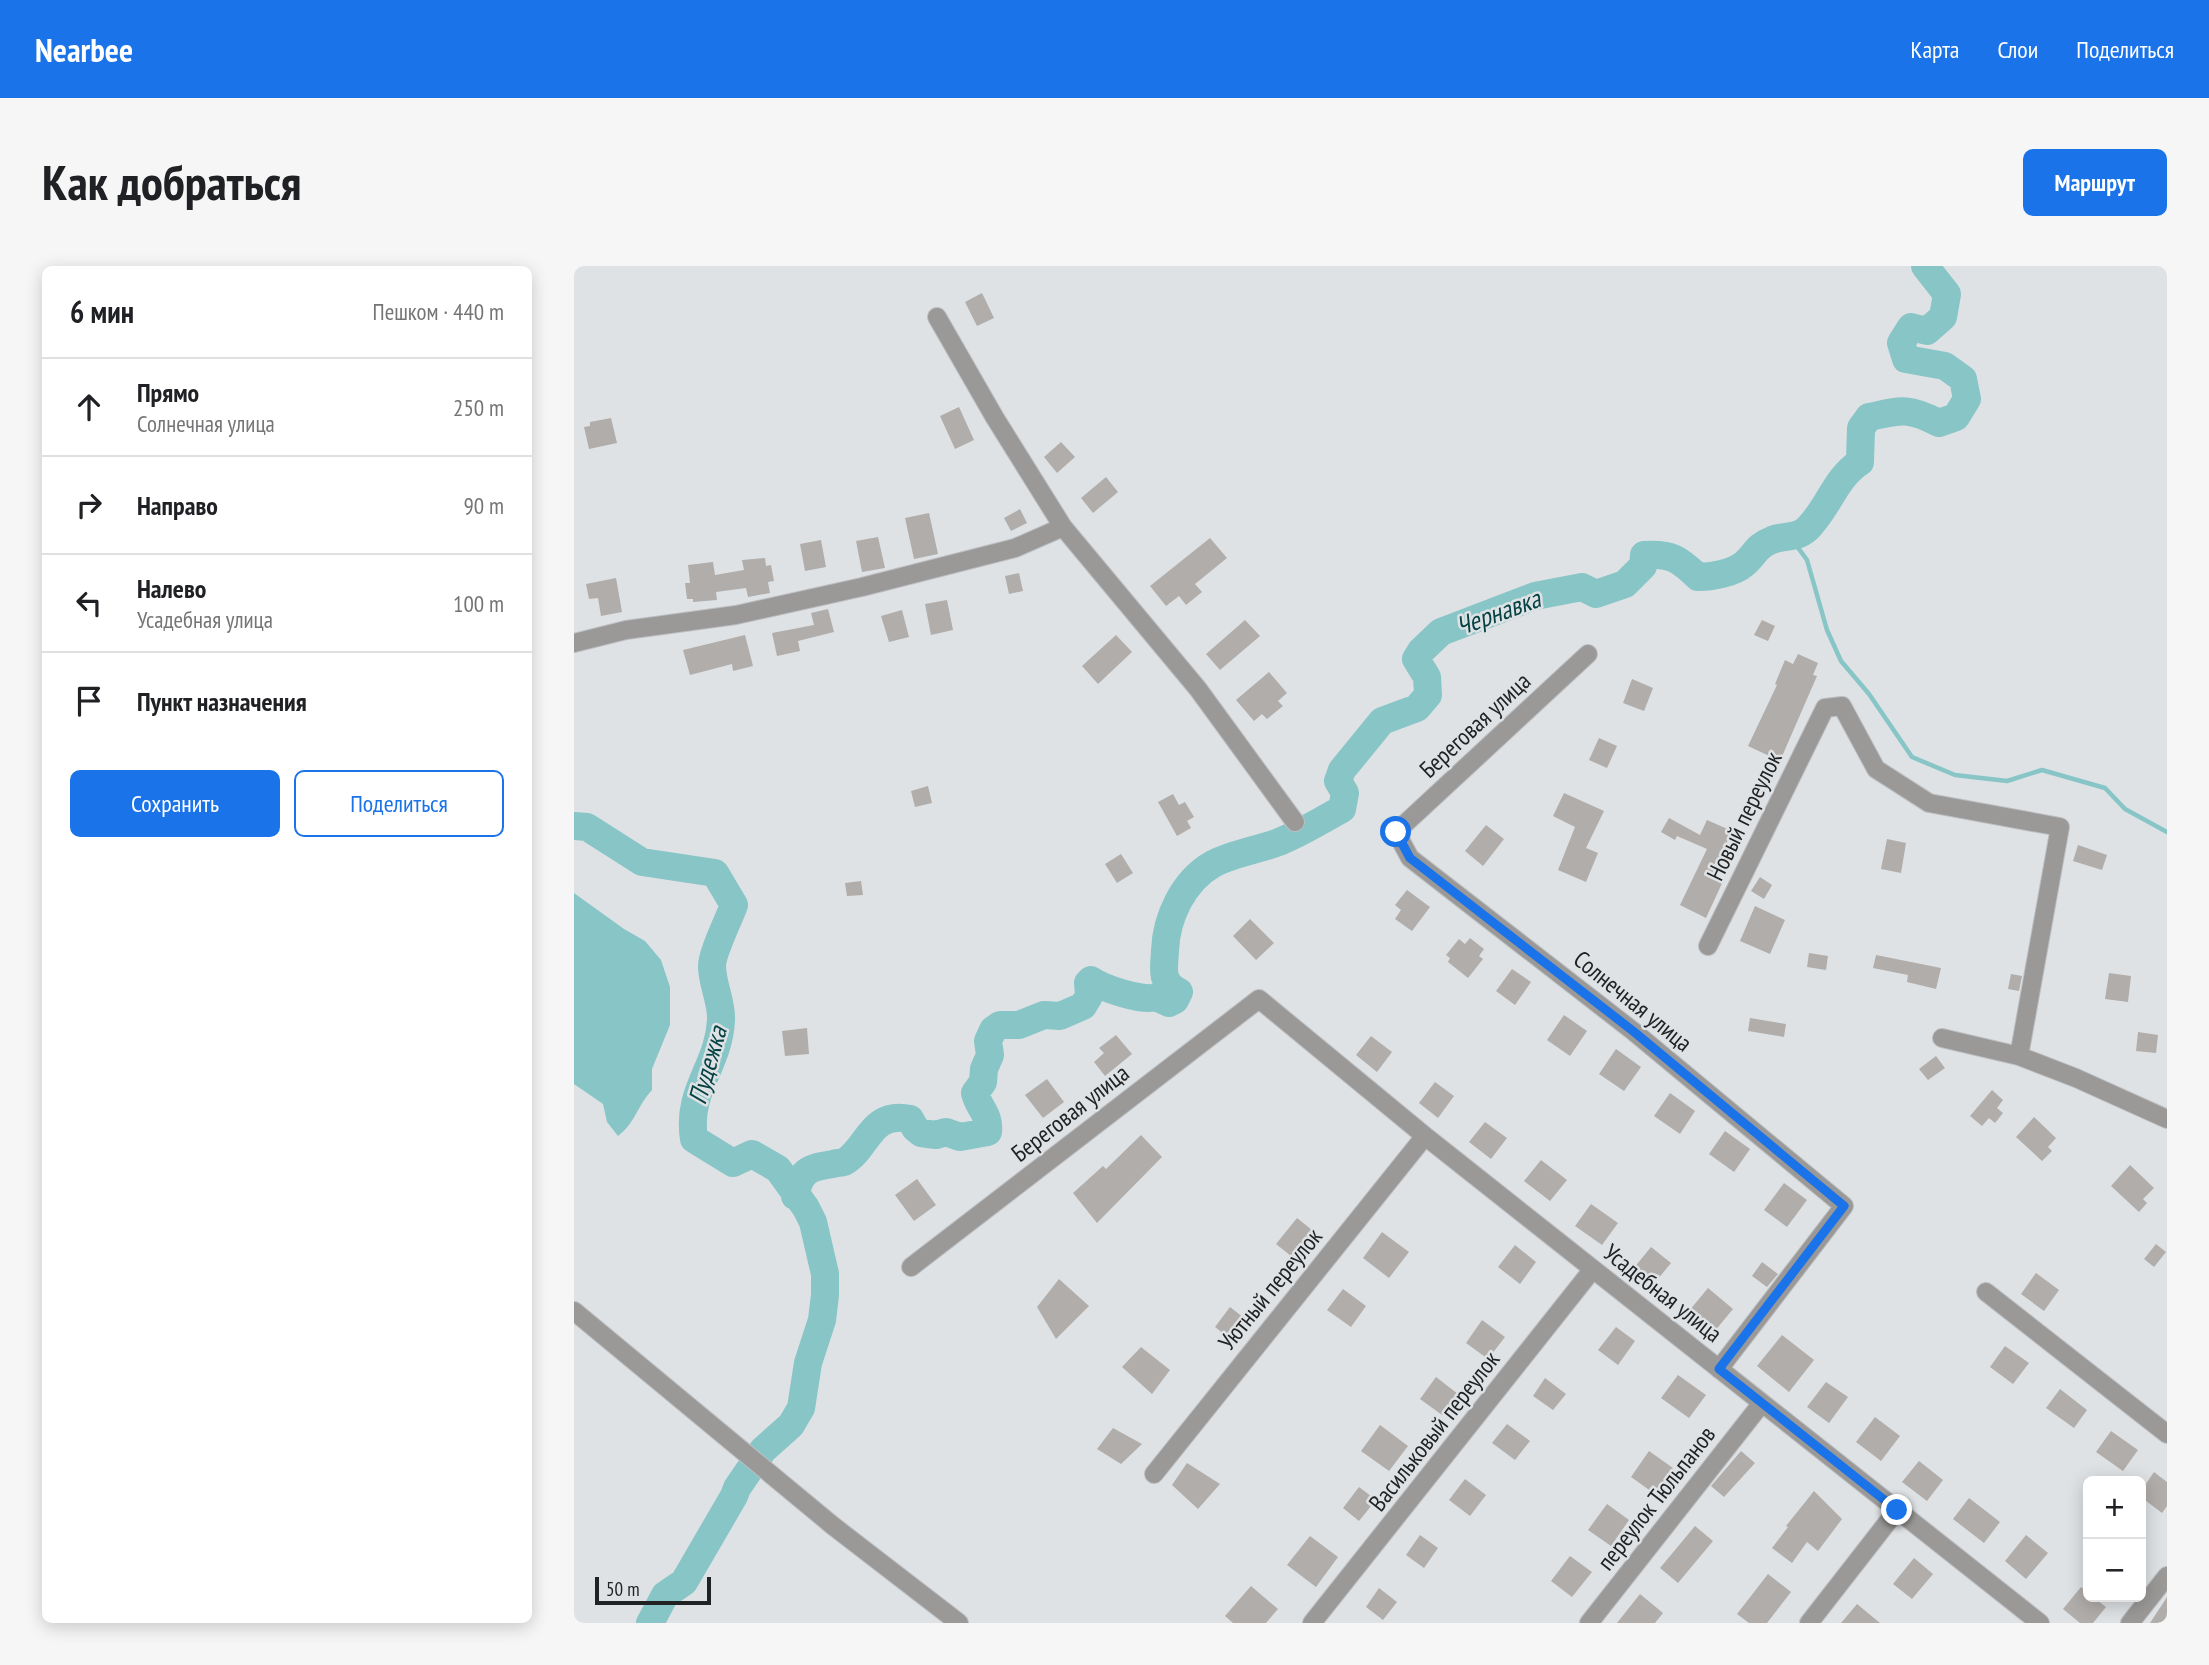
<!DOCTYPE html>
<html lang="ru">
<meta charset="utf-8">
<style>
body{margin:0;font-family:"PT Sans Narrow",sans-serif;background:#f6f6f6;color:#202124}
.controls{position:absolute;right:21px;bottom:21px;display:grid;overflow:hidden;border-radius:10px;box-shadow:0 4px 18px #0003}
.controls button{width:63px;height:63px;display:grid;place-items:center;padding:0;border:0;border-bottom:2px solid #e0e0e0;background:#fff;color:#202124;font:35px sans-serif}
.scale{position:absolute;left:21px;bottom:18px;width:116px;box-sizing:border-box;padding-left:7px;border:4px solid #212224;border-top:0;font-size:19px;line-height:24px;white-space:nowrap;color:#212224;-webkit-text-stroke:5px #dee2e5;paint-order:stroke}
.stop{position:absolute;width:21px;height:21px;margin:-16px;border:5px solid #1a73e8;border-radius:50%;background:#fff}
.stop.end{background:#1a73e8;border-color:#fff;box-shadow:0 2px 7px #0008}
.list{margin:0;padding:0;list-style:none}
h2{display:flex;justify-content:space-between;align-items:center;height:91px;margin:0;padding:0 28px;font-size:30px}
h2 small{font-size:23px;font-weight:400;color:#757577}
.list li{display:grid;grid-template-columns:46px 1fr auto;gap:21px;align-items:center;box-sizing:border-box;height:98px;padding:0 28px;border-top:2px solid #e0e0e0}
.list b{display:block;font-size:26px;white-space:nowrap}
.list p{margin:0;font-size:23px;white-space:nowrap;color:#757577}
.list em{font-size:23px;font-style:normal;color:#757577}
.actions{display:flex;gap:14px;padding:21px 28px}
.actions a{flex:1;padding:16px 0;border:2px solid #1a73e8;border-radius:10px;text-align:center;font-size:24px;color:#1a73e8}
.actions .main{background:#1a73e8;color:#fff}
.icon{flex:none;width:38px;height:38px;fill:none;stroke:currentColor;stroke-width:2;stroke-linecap:round;stroke-linejoin:round}
.map{position:relative;flex:none;width:1593px;height:1357px;overflow:hidden;border-radius:10px}
header{display:flex;align-items:center;gap:42px;box-sizing:border-box;height:98px;padding:0 35px;background:#1a73e8;color:#fff}
header strong{font-size:33px}
nav{display:flex;gap:38px;margin-inline-start:auto;font-size:24px}
.intro{display:flex;align-items:center;justify-content:space-between;box-sizing:border-box;height:168px;padding:0 42px}
h1{margin:0;font-size:49px}
.button{padding:18px 32px;border-radius:10px;background:#1a73e8;color:#fff;font-size:24px;font-weight:700}
main{display:flex;gap:42px;padding:0 42px}
aside{flex:1;background:#fff;border-radius:10px;box-shadow:0 4px 18px #0003}
.map>svg:first-child{display:block}
.water{fill:#87c5c6}
.lines{fill:none;stroke-linecap:round;stroke-linejoin:round}
.stream{stroke:#87c5c6;stroke-width:4.5}
.river{stroke:#87c5c6;stroke-width:28}
.building{fill:#b1adaa}
.minor-casing{stroke:#bcbfc2;stroke-width:20}
.minor{stroke:#9b9998;stroke-width:18}
.route{stroke:#1a73e8;stroke-width:9}
.labels{text-anchor:middle;dominant-baseline:central;stroke-width:5;stroke-linejoin:round;paint-order:stroke}
.street-label{font-size:24px;fill:#212224;stroke:#dee2e5}
.water-label{font-size:26px;font-style:italic;fill:#054243;stroke:#dee2e5}
</style>
<header>
<strong>Nearbee</strong>
<nav><a>Карта</a><a>Слои</a><a>Поделиться</a></nav>
</header>
<div class="intro"><h1>Как добраться</h1><a class="button">Маршрут</a></div>
<main>
<aside>
<h2>6 мин<small>Пешком · 440 m</small></h2>
<ul class="list">
<li><svg class="icon" aria-label="ahead" viewBox="0 0 24 24"><path d="M12 20V5M6 11l6-6 6 6"/></svg><div><b>Прямо</b><p>Солнечная улица</p></div><em>250 m</em></li>
<li><svg class="icon" aria-label="right" viewBox="0 0 24 24"><path d="M7 20v-9h11M14 6l5 5-5 5"/></svg><div><b>Направо</b></div><em>90 m</em></li>
<li><svg class="icon" aria-label="left" viewBox="0 0 24 24"><path d="M17 20v-9H6M10 6l-5 5 5 5"/></svg><div><b>Налево</b><p>Усадебная улица</p></div><em>100 m</em></li>
<li><svg class="icon" aria-label="arrive" viewBox="0 0 24 24"><path d="M6 21V4h12l-3 4 3 4H6"/></svg><div><b>Пункт назначения</b></div></li>
</ul>
<div class="actions"><a class="main">Сохранить</a><a>Поделиться</a></div>
</aside>
<div class="map">
<svg width="1593" height="1357" viewBox="0 0 1593 1357">
<rect width="100%" height="100%" fill="#dee2e5"/>
<path class="water" d="M 909,340 L 915,345 L 917,353 L 915,358 L 902,359 L 895,352 L 895,346 Z
M 827,438 L 841,447 L 841,452 L 829,462 L 812,453 L 819,442 Z
M 0,627 L 50,663 L 71,675 L 87,694 L 96,721 L 96,759 L 78,803 L 78,824 C 63,840 62,856 44,870 L 33,856 L 29,838 L 0,818 Z"/>
<g class="lines">
<path class="stream" d="M 1217,272 L 1233,294 L 1253,364 L 1267,395 L 1295,428 L 1338,491 L 1381,509 L 1433,515 L 1468,504 L 1531,522 L 1551,543 L 1593,566"/>
<path class="river" d="M 0,560 L 13,561 L 68,596 L 141,607 L 160,639 C 155,653 138,687 138,700 C 138,718 148,736 147,754 C 145,800 112,824 120,873 L 159,897 L 178,888 L 204,903 L 232,942 L 239,956 L 251,1008 L 251,1029 L 248,1054 L 234,1097 L 227,1142 L 217,1159 L 189,1184 L 163,1222 L 160,1230 L 110,1316 L 91,1329 L 76,1357
M 221,930 C 227,904 234,902 259,898 C 262,897 266,897 270,896 C 294,883 296,844 336,853 L 341,862 L 347,867 L 362,869 L 372,866 L 386,871 L 414,866 C 416,848 405,843 401,827 L 409,816 L 410,803 L 416,789 L 414,775 L 419,764 L 426,759 L 445,759 L 470,749 L 486,750 L 509,740 L 515,730 L 514,717 L 517,714 C 528,722 569,736 582,731 L 595,737 L 601,734 L 605,726 C 586,716 590,704 591,685 C 592,652 609,615 639,598 C 659,587 684,584 705,576 C 727,567 748,554 768,543 L 771,527 L 764,515 L 768,504 L 808,455 L 843,442 L 854,429 L 853,411 L 842,393 L 847,385 L 867,366 L 961,330 L 1008,321 L 1022,328 L 1051,318 L 1069,300 L 1070,289 C 1097,287 1105,293 1124,311 C 1137,311 1160,307 1170,298 C 1181,289 1182,280 1198,274 C 1210,269 1222,273 1233,263 C 1254,243 1261,212 1286,196 L 1287,162 L 1295,151 C 1327,144 1334,141 1365,157 L 1382,151 L 1393,133 L 1389,113 L 1371,100 L 1332,93 L 1327,77 L 1337,61 L 1353,65 L 1369,51 L 1373,28 L 1351,0"/>
</g>
<path class="building" d="M 408,27 L 420,52 L 403,60 L 391,36 Z
M 385,141 L 400,174 L 381,183 L 366,150 Z
M 37,152 L 43,177 L 15,183 L 10,161 L 16,160 L 16,156 Z
M 487,176 L 501,191 L 483,207 L 470,191 Z
M 532,211 L 544,226 L 519,247 L 507,232 Z
M 446,243 L 453,257 L 437,265 L 430,252 Z
M 355,247 L 364,288 L 340,293 L 331,252 Z
M 304,271 L 311,302 L 288,306 L 282,275 Z
M 636,272 L 653,292 L 621,318 L 628,326 L 612,339 L 605,330 L 592,340 L 576,320 Z
M 247,274 L 252,301 L 231,305 L 226,278 Z
M 191,292 L 192,300 L 197,299 L 200,315 L 194,316 L 196,327 L 174,331 L 172,322 L 142,326 L 143,334 L 119,336 L 119,333 L 113,333 L 111,317 L 116,317 L 114,299 L 139,296 L 141,309 L 170,304 L 168,294 Z
M 445,307 L 449,325 L 435,328 L 431,310 Z
M 42,312 L 48,346 L 27,350 L 24,332 L 15,333 L 12,318 Z
M 373,334 L 379,364 L 357,369 L 351,338 Z
M 254,343 L 260,366 L 224,375 L 226,385 L 203,390 L 198,367 L 240,359 L 237,347 Z
M 328,344 L 335,371 L 315,376 L 307,350 Z
M 671,354 L 686,370 L 646,404 L 632,388 Z
M 1188,354 L 1201,360 L 1194,375 L 1180,369 Z
M 171,369 L 179,400 L 159,405 L 158,398 L 116,409 L 109,384 Z
M 542,369 L 558,386 L 524,418 L 508,400 Z
M 1224,388 L 1244,397 L 1239,409 L 1243,410 L 1206,495 L 1174,480 L 1203,419 L 1201,418 L 1211,394 L 1219,398 Z
M 695,406 L 713,427 L 704,435 L 709,440 L 693,453 L 688,448 L 680,455 L 662,434 Z
M 1058,413 L 1079,422 L 1070,445 L 1049,437 Z
M 1025,472 L 1043,480 L 1033,502 L 1015,494 Z
M 354,520 L 358,537 L 341,541 L 337,525 Z
M 990,527 L 1030,545 L 1012,582 L 1024,587 L 1012,616 L 984,604 L 1001,561 L 979,550 Z
M 599,528 L 605,539 L 611,536 L 620,551 L 613,555 L 617,562 L 603,570 L 584,536 Z
M 1095,552 L 1126,569 L 1133,554 L 1158,565 L 1139,607 L 1150,613 L 1132,652 L 1106,639 L 1133,583 L 1103,570 L 1101,574 L 1087,566 Z
M 912,559 L 930,573 L 909,600 L 891,585 Z
M 1313,573 L 1332,577 L 1327,607 L 1307,603 Z
M 1504,579 L 1533,589 L 1528,604 L 1499,595 Z
M 547,588 L 559,607 L 543,617 L 531,598 Z
M 1186,611 L 1198,619 L 1190,633 L 1177,625 Z
M 287,615 L 289,629 L 273,630 L 271,617 Z
M 833,624 L 856,641 L 838,665 L 821,653 L 827,644 L 821,639 Z
M 1181,640 L 1211,654 L 1196,688 L 1166,675 Z
M 676,653 L 700,677 L 682,694 L 659,670 Z
M 896,672 L 910,683 L 905,690 L 909,693 L 894,712 L 874,696 L 876,692 L 872,689 L 885,673 L 891,678 Z
M 1235,687 L 1254,690 L 1252,704 L 1233,701 Z
M 1302,689 L 1367,702 L 1362,723 L 1333,716 L 1334,709 L 1299,702 Z
M 938,703 L 957,716 L 941,739 L 922,725 Z
M 1535,707 L 1557,710 L 1554,736 L 1531,733 Z
M 1437,708 L 1448,710 L 1445,725 L 1434,723 Z
M 990,749 L 1013,765 L 996,790 L 973,774 Z
M 1176,752 L 1212,758 L 1210,771 L 1174,765 Z
M 233,762 L 235,788 L 211,790 L 208,765 Z
M 1564,766 L 1584,769 L 1582,787 L 1562,785 Z
M 542,769 L 558,788 L 531,810 L 520,796 L 530,787 L 525,782 Z
M 797,770 L 818,786 L 803,806 L 782,789 Z
M 1042,783 L 1067,801 L 1050,825 L 1025,808 Z
M 1362,790 L 1371,802 L 1354,814 L 1345,803 Z
M 473,813 L 490,836 L 469,852 L 451,829 Z
M 861,816 L 880,830 L 864,852 L 845,837 Z
M 1418,824 L 1429,834 L 1423,842 L 1429,847 L 1421,857 L 1415,852 L 1408,860 L 1396,850 Z
M 1096,827 L 1121,845 L 1106,868 L 1080,850 Z
M 1460,851 L 1482,872 L 1474,881 L 1478,885 L 1468,895 L 1442,871 Z
M 911,856 L 933,872 L 917,893 L 895,876 Z
M 1151,865 L 1176,883 L 1160,906 L 1135,888 Z
M 567,869 L 588,891 L 523,957 L 499,927 L 529,900 L 532,903 Z
M 967,894 L 993,914 L 976,935 L 950,915 Z
M 1556,899 L 1580,922 L 1569,933 L 1573,937 L 1565,946 L 1537,920 Z
M 343,913 L 362,939 L 340,955 L 321,929 Z
M 1210,917 L 1233,934 L 1213,961 L 1190,944 Z
M 1017,938 L 1044,957 L 1028,979 L 1001,960 Z
M 723,952 L 743,968 L 722,994 L 702,978 Z
M 808,966 L 835,986 L 815,1012 L 789,992 Z
M 1582,978 L 1592,986 L 1580,1001 L 1570,993 Z
M 941,979 L 962,996 L 946,1018 L 924,1001 Z
M 1077,981 L 1097,997 L 1079,1019 L 1059,1003 Z
M 1188,996 L 1204,1008 L 1193,1021 L 1178,1010 Z
M 1462,1007 L 1485,1024 L 1470,1045 L 1447,1028 Z
M 485,1013 L 515,1040 L 482,1073 L 463,1041 Z
M 1134,1022 L 1159,1043 L 1140,1066 L 1115,1045 Z
M 769,1023 L 792,1040 L 777,1061 L 753,1044 Z
M 656,1041 L 674,1055 L 659,1075 L 641,1061 Z
M 908,1054 L 931,1071 L 914,1093 L 892,1077 Z
M 1042,1061 L 1061,1075 L 1044,1099 L 1024,1084 Z
M 1208,1069 L 1240,1094 L 1215,1126 L 1183,1100 Z
M 1431,1080 L 1455,1097 L 1439,1118 L 1416,1101 Z
M 567,1081 L 596,1104 L 578,1128 L 548,1101 Z
M 1104,1109 L 1132,1129 L 1115,1152 L 1087,1132 Z
M 862,1111 L 884,1128 L 868,1149 L 846,1133 Z
M 971,1112 L 992,1128 L 979,1144 L 959,1130 Z
M 1252,1116 L 1274,1131 L 1255,1157 L 1233,1141 Z
M 1486,1123 L 1513,1144 L 1500,1162 L 1472,1142 Z
M 1301,1151 L 1326,1170 L 1307,1195 L 1282,1176 Z
M 933,1158 L 956,1175 L 941,1194 L 918,1177 Z
M 806,1159 L 834,1180 L 815,1205 L 787,1185 Z
M 539,1162 L 568,1178 L 547,1198 L 523,1183 Z
M 1537,1165 L 1564,1184 L 1549,1205 L 1522,1186 Z
M 1075,1185 L 1099,1202 L 1081,1228 L 1057,1211 Z
M 1167,1185 L 1181,1197 L 1150,1231 L 1137,1220 Z
M 1345,1195 L 1369,1214 L 1353,1235 L 1328,1216 Z
M 613,1197 L 646,1218 L 624,1243 L 598,1219 Z
M 1580,1206 L 1593,1216 L 1593,1240 L 1588,1247 L 1567,1231 L 1567,1225 Z
M 891,1213 L 912,1229 L 896,1250 L 875,1234 Z
M 785,1221 L 802,1234 L 785,1255 L 769,1242 Z
M 1240,1225 L 1268,1253 L 1244,1285 L 1233,1276 L 1218,1297 L 1198,1282 L 1214,1261 L 1212,1260 Z
M 1395,1232 L 1426,1256 L 1410,1277 L 1379,1253 Z
M 1033,1238 L 1055,1254 L 1037,1280 L 1014,1264 Z
M 1121,1260 L 1139,1275 L 1104,1317 L 1086,1302 Z
M 846,1269 L 864,1282 L 850,1302 L 832,1289 Z
M 1452,1269 L 1474,1287 L 1452,1313 L 1431,1295 Z
M 736,1270 L 764,1291 L 742,1321 L 713,1299 Z
M 996,1290 L 1018,1306 L 998,1331 L 977,1315 Z
M 1340,1292 L 1359,1308 L 1338,1333 L 1319,1318 Z
M 1194,1308 L 1217,1326 L 1193,1357 L 1175,1357 L 1163,1348 Z
M 677,1320 L 704,1343 L 692,1357 L 659,1357 L 651,1350 Z
M 1507,1321 L 1514,1327 L 1514,1331 L 1519,1331 L 1532,1341 L 1519,1357 L 1506,1357 L 1489,1343 Z
M 805,1322 L 823,1336 L 809,1354 L 792,1341 Z
M 1066,1328 L 1089,1347 L 1081,1357 L 1043,1357 Z
M 1593,1331 L 1593,1357 L 1576,1357 Z
M 1283,1338 L 1306,1357 L 1267,1357 Z"/>
<g class="lines">
<defs>
<path id="minor" d="M 363,51 L 421,152 L 489,261 L 624,423 L 721,556
M 0,377 L 52,364 L 162,349 L 288,321 L 441,282 L 489,261
M 1014,388 L 822,566 L 836,592 L 1059,765 L 1270,940 L 1145,1103
M 1134,680 L 1251,442 L 1268,440 L 1302,503 L 1355,537 L 1486,561 L 1445,790
M 1368,772 L 1445,790 L 1502,812 L 1593,853
M 337,1001 L 685,733 L 851,870 L 1466,1357
M 1412,1026 L 1593,1168
M 0,1045 L 258,1259 L 385,1357
M 580,1208 L 851,870
M 738,1357 L 1019,1003
M 1015,1357 L 1188,1137
M 1235,1357 L 1323,1244
M 1556,1357 L 1593,1310"/>
</defs>
<use href="#minor" class="minor-casing"/>
<use href="#minor" class="minor"/>
</g>
<g class="lines">
<path class="route" d="M 822,566 L 836,592 L 1059,765 L 1270,940 L 1145,1103 L 1323,1244"/>
</g>
<g class="labels">
<g class="street-label">
<text transform="translate(901 459) rotate(-43)">Береговая улица</text>
<text transform="translate(1170 550) rotate(-64)">Новый переулок</text>
<text transform="translate(1059 735) rotate(39)">Солнечная улица</text>
<text transform="translate(496 847) rotate(-38)">Береговая улица</text>
<text transform="translate(696 1023) rotate(-51)">Уютный переулок</text>
<text transform="translate(1089 1027) rotate(38)">Усадебная улица</text>
<text transform="translate(860 1165) rotate(-52)">Васильковый переулок</text>
<text transform="translate(1082 1232) rotate(-52)">переулок Тюльпанов</text>
</g>
<g class="water-label">
<text transform="translate(924 346) rotate(-20)">Чернавка</text>
<text transform="translate(133 799) rotate(-74)">Пудежка</text>
</g>
</g>
</svg>
<div class="controls">
<button>+</button>
<button>−</button>
</div>
<div class="scale">50 m</div>
<div class="stop" style="left:822px;top:566px"></div>
<div class="stop end" style="left:1323px;top:1244px"></div>
</div>
</main>
